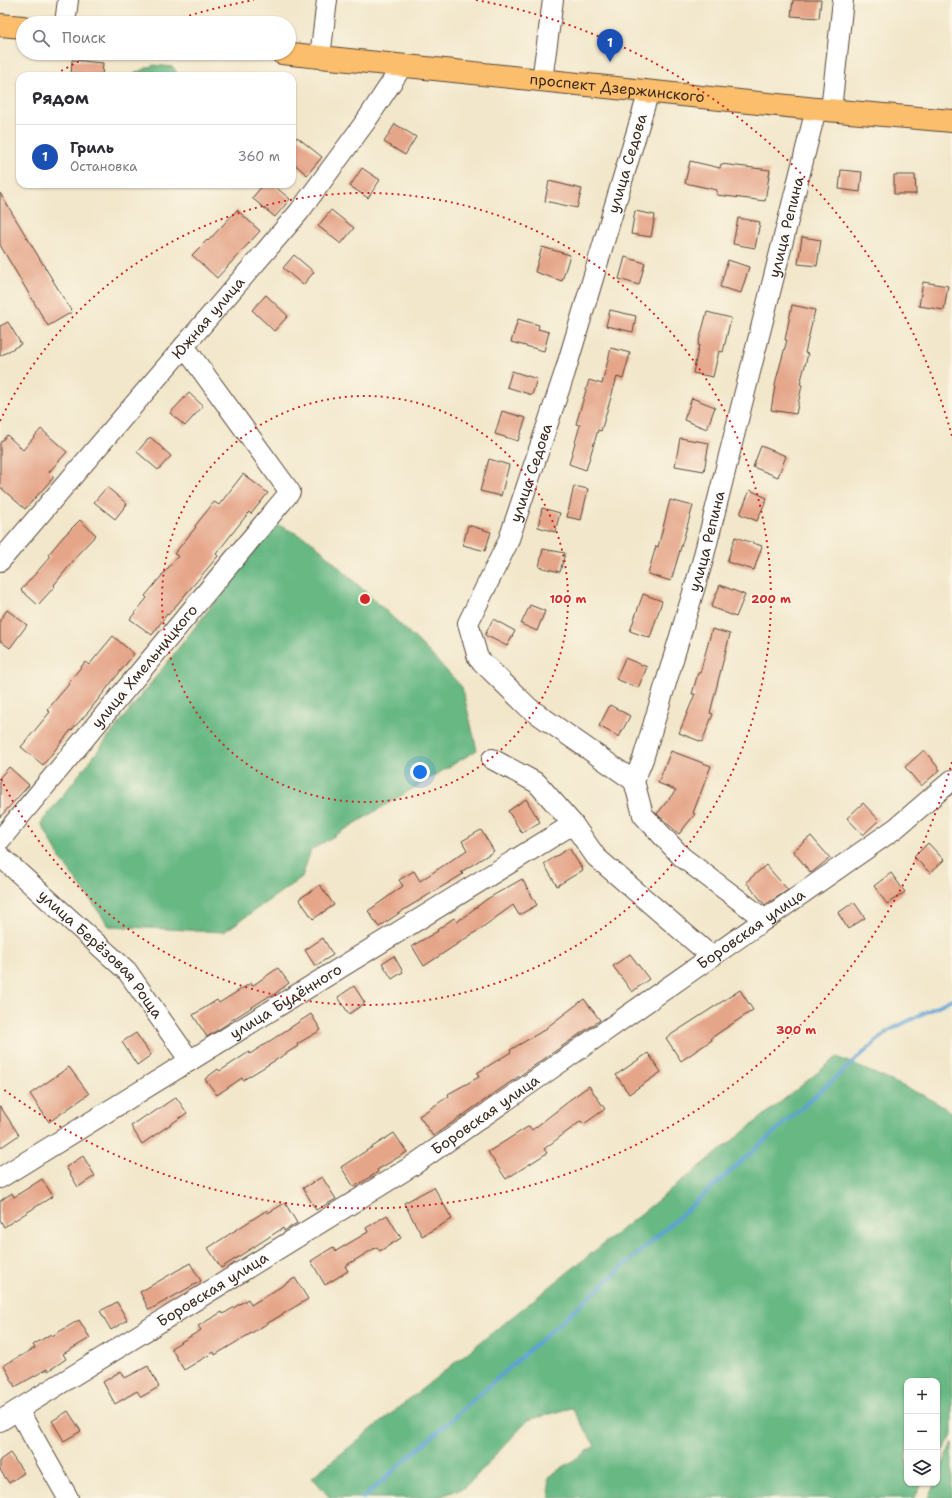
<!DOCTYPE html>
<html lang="ru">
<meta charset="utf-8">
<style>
body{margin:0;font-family:"Shantell Sans",sans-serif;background:#f2f2f3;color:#2b2b33}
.controls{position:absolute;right:12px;bottom:12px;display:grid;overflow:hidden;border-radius:8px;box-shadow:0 1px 3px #0004}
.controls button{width:36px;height:36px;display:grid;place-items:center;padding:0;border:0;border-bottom:1px solid #e1e1e2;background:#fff;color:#2b2b33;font:20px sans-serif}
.you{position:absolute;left:420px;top:772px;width:14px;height:14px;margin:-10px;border:3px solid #fff;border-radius:50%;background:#1a73e8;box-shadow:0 0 0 6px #1a73e833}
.badge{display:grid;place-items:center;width:26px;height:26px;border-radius:50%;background:#d93025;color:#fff;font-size:13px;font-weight:700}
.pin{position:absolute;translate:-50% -33px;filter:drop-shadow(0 1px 2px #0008)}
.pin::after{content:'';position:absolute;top:21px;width:14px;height:12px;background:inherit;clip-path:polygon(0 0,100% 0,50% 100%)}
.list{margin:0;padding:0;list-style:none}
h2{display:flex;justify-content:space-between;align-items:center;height:52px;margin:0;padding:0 16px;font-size:17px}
h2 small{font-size:13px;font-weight:400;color:#7c7c81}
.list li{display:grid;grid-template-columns:26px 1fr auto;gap:12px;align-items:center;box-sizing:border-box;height:64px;padding:0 16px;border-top:1px solid #e1e1e2}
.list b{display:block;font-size:15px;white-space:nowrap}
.list p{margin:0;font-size:13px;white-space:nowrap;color:#7c7c81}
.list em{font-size:13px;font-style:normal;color:#7c7c81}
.icon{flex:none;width:22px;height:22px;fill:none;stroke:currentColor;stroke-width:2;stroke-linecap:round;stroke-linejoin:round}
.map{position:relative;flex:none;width:952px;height:1498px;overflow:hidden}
.search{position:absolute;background:#fff;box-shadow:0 1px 3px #0004;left:16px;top:16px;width:280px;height:44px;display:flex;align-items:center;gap:10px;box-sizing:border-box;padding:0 14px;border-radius:22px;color:#7c7c81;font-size:15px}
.panel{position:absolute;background:#fff;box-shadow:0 1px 3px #0004;left:16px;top:72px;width:280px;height:116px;border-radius:12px}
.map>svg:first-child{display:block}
.forest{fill:#67b884;stroke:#517151}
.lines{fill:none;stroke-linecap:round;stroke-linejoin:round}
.stream{stroke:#5ea3d3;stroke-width:4}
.building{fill:#e5a589}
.minor-casing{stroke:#564638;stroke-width:22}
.major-casing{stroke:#564638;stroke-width:24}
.minor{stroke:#fff;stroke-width:20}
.major{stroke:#fabe6d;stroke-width:22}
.ring{fill:none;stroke:#d62828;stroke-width:2;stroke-dasharray:2 4}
.labels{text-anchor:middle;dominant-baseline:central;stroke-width:3.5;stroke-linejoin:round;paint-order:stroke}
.street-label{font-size:15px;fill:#3b2a1e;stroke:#fcf5e5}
.centre{fill:#d62828;stroke:#fcf5e5;stroke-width:2}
.ring-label{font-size:12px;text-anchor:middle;font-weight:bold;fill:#d62828;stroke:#fcf5e5;stroke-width:3.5;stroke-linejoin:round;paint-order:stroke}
</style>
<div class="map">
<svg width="952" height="1498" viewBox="0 0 952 1498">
<rect width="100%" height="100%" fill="#fcf5e5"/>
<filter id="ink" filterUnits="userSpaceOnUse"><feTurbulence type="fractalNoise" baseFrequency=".025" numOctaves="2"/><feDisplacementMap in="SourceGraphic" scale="8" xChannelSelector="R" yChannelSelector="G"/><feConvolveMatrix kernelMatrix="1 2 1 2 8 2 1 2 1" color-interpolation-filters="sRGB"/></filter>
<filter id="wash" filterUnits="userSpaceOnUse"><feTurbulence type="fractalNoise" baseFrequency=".012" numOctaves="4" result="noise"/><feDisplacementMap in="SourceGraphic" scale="16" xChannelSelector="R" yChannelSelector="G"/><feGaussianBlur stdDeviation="0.9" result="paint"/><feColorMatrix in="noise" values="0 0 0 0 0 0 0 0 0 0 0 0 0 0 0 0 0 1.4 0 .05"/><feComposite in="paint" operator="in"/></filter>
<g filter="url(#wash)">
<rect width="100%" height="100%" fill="#f2e7cb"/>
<path class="forest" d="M 154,65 L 173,67 L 179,76 L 135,76 L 135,73 Z
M 276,524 L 310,540 L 419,642 L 462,687 L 477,750 L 311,850 L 302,877 L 224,932 L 109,926 L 60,858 L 41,823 Z
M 837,1057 L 925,1096 L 952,1112 L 952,1436 L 937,1461 L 937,1381 L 907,1381 L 907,1483 L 923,1483 L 914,1498 L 550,1498 L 548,1477 L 595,1446 L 572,1408 L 528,1420 L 466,1487 L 436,1498 L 330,1498 L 312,1477 Z
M 952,1443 L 952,1497 L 928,1498 L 935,1483 L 937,1483 L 937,1478 Z"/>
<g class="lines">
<path class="stream" d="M 363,1498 L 888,1031 L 952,999"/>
</g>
<g id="blocks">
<path class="building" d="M 793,0 L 821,0 L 819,18 L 791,16 Z
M 72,60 L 103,63 L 102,76 L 71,76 Z
M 395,124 L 416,137 L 405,155 L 384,142 Z
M 297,137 L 322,157 L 307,175 L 292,162 L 292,144 Z
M 690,161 L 720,168 L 721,164 L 770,170 L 765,201 L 717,195 L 717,190 L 685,183 Z
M 362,168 L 380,180 L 368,198 L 350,186 Z
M 841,170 L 862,172 L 860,192 L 839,189 Z
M 894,175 L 915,175 L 916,194 L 894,194 Z
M 549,181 L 582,189 L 577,208 L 545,201 Z
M 264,184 L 272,184 L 290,199 L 275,217 L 252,198 Z
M 0,193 L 72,312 L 48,326 L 0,245 Z
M 237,210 L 260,231 L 217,278 L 192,255 L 207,240 L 208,241 Z
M 331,210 L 354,228 L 341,244 L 318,226 Z
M 635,211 L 655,215 L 651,237 L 631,234 Z
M 738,218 L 760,222 L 755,248 L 733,244 Z
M 802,237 L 821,240 L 817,266 L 798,264 Z
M 542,247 L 570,255 L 562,281 L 535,272 Z
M 294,255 L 314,272 L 303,285 L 283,268 Z
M 625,257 L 645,263 L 639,285 L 619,279 Z
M 728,260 L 749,267 L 741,293 L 720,287 Z
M 923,282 L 948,286 L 944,310 L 919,306 Z
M 266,295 L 288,316 L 274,331 L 252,310 Z
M 792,305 L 815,310 L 805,353 L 808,354 L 800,384 L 802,385 L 796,414 L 771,410 L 776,380 L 787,340 L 785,340 Z
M 610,310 L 636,316 L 633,332 L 606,326 Z
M 707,312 L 731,318 L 723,352 L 719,351 L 713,377 L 693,373 L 699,345 L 698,345 Z
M 518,319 L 539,325 L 538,329 L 549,332 L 544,351 L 511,342 Z
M 8,322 L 21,344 L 0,356 L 0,326 Z
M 611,348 L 630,353 L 623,379 L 617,377 L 601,431 L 598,430 L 586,470 L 569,464 L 580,425 L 576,424 L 589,380 L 602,384 Z
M 512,371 L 537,379 L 532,395 L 507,387 Z
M 189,393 L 203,406 L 185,426 L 170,413 Z
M 692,398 L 715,407 L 707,429 L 684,420 Z
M 502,411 L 526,418 L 518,441 L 495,434 Z
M 41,429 L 67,452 L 49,472 L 54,477 L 25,509 L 0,487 L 0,443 L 7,435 L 23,450 Z
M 150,437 L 171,456 L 158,470 L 137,452 Z
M 680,438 L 709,443 L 704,471 L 675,466 Z
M 761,446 L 786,456 L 778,477 L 753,467 Z
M 489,459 L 509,465 L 501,496 L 480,491 Z
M 243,474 L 268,493 L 251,514 L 249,512 L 216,554 L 218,556 L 168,615 L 167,614 L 152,635 L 130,619 L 147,598 L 145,596 L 178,556 L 174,554 L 196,527 L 195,526 L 214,502 L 219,505 Z
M 574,486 L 588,489 L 581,520 L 567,517 Z
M 107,487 L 127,504 L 115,519 L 94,502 Z
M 750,490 L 767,498 L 757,521 L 740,514 Z
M 670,500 L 693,506 L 671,581 L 648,574 L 656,546 L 658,547 Z
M 542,508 L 560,513 L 555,532 L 538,527 Z
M 80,520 L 96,535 L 77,555 L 78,555 L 54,585 L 55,586 L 38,605 L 21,590 L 50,557 L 48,555 L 63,537 Z
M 468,525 L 491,532 L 485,551 L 463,545 Z
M 735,537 L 762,546 L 754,570 L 727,562 Z
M 543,549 L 565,553 L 560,572 L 539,567 Z
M 720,585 L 745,595 L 736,617 L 711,607 Z
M 643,594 L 662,601 L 650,638 L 630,631 Z
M 530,605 L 545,611 L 537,631 L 521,624 Z
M 7,610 L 27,625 L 10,648 L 0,641 L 0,620 Z
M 493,619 L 515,631 L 507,646 L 485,635 Z
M 712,629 L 730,634 L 710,713 L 713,714 L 702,742 L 679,733 L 695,694 L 692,694 L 698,673 L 700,673 Z
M 113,636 L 134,654 L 89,711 L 71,731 L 71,730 L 43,765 L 21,747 L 50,712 L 47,710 L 69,684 L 68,683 L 85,662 L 89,665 Z
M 625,658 L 647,667 L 638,688 L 616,679 Z
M 610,705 L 630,716 L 619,737 L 599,726 Z
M 924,750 L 940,770 L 921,786 L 905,767 Z
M 671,751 L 711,766 L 693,813 L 695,814 L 679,834 L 657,814 L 676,790 L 658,783 Z
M 9,767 L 29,785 L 0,817 L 0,777 Z
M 526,799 L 540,822 L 522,833 L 508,811 Z
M 863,803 L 879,820 L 863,835 L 847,818 Z
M 481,830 L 494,851 L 461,872 L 463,874 L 405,909 L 379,927 L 368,911 L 403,886 L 399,880 L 414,871 L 420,881 L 467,850 L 462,841 Z
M 811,836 L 830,858 L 811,873 L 793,851 Z
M 928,843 L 944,860 L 930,873 L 914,857 Z
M 569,848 L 583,870 L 557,886 L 544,864 Z
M 766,865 L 788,890 L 765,905 L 746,882 Z
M 891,873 L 905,892 L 887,904 L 874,886 Z
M 522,879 L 537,905 L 519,915 L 513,905 L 480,929 L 424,966 L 412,946 L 438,931 L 437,930 L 454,918 L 457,922 L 487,899 Z
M 320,885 L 334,905 L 313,919 L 299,899 Z
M 854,902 L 865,918 L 848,929 L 838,913 Z
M 323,938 L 333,955 L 315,966 L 305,950 Z
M 630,954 L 649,979 L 632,992 L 613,966 Z
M 394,956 L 403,972 L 392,979 L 382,963 Z
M 278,968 L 289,983 L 272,996 L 271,995 L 230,1021 L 230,1022 L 207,1037 L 193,1015 L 217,1000 L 219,1003 L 251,983 L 252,986 Z
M 354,986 L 365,1003 L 349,1014 L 338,997 Z
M 740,990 L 753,1010 L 711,1038 L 712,1040 L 681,1061 L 666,1038 Z
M 584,999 L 600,1020 L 433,1136 L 419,1116 L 449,1096 L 448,1094 L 479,1077 L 477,1073 L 511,1052 L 510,1050 L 546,1029 L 546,1028 Z
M 311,1014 L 321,1030 L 297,1044 L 298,1046 L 276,1060 L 243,1080 L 242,1078 L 217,1095 L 205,1079 L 218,1069 L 220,1071 L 249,1052 L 250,1054 Z
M 136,1033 L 151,1055 L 137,1065 L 122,1042 Z
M 648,1053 L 661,1072 L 629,1094 L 616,1075 Z
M 69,1067 L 89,1094 L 49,1122 L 30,1094 Z
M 589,1086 L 605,1109 L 584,1124 L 581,1121 L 544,1149 L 547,1153 L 506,1179 L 488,1152 L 529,1126 L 532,1130 L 568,1102 L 568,1101 Z
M 176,1097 L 187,1113 L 142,1144 L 131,1126 L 147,1115 L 148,1116 Z
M 0,1106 L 19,1135 L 0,1148 Z
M 394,1133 L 407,1152 L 377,1170 L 378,1172 L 354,1187 L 341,1167 Z
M 83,1156 L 95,1176 L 78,1187 L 66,1167 Z
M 322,1177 L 336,1199 L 316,1210 L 303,1188 Z
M 42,1179 L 53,1196 L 4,1227 L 0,1220 L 0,1201 L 12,1193 L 14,1197 Z
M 434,1187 L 452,1219 L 422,1236 L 404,1203 Z
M 285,1203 L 297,1223 L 284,1231 L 283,1228 L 221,1268 L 208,1248 L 267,1210 L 268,1213 Z
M 387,1215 L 401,1238 L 380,1251 L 377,1247 L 345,1266 L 348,1271 L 325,1285 L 311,1261 L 333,1247 L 336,1251 L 368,1232 L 366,1228 Z
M 190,1263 L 201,1281 L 149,1310 L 140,1292 Z
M 295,1278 L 308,1299 L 215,1355 L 214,1352 L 184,1370 L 171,1348 L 201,1330 L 198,1326 L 222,1312 L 223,1314 L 248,1299 L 251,1305 Z
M 117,1302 L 127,1320 L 111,1330 L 100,1311 Z
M 79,1320 L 90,1338 L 63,1354 L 66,1359 L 48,1371 L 47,1369 L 15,1387 L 4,1365 L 35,1348 L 33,1345 L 51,1334 L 52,1336 Z
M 148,1366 L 159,1387 L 141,1397 L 137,1391 L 115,1404 L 103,1382 L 121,1371 L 125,1378 Z
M 68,1411 L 81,1431 L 64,1441 L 52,1421 Z
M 10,1453 L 24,1473 L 9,1483 L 0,1470 L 0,1460 Z"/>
</g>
</g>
<g filter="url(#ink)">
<use href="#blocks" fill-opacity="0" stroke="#564638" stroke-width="1"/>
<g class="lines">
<defs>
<g id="minor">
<path d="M 65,23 L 68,0"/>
<path d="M 320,57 L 327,0"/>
<path d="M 542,80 L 553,0"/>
<path d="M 831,110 L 843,0"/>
<path id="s1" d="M 0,561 L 299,212 L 366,121 L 403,65"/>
<path d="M 492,759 L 537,783 L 573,824 L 596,857 L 711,956"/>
<path id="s2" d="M 634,781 L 529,708 L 478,658 L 468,623 L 508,542 L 565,372 L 649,91"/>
<path id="s3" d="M 0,840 L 290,492 L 184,346"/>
<path id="s4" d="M 0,856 L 127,971 L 190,1061"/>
<path id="s5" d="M 764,919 L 682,857 L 643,815 L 634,781 L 643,759 L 702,563 L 816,109"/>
<path id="s6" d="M 0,1178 L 573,824"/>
<path d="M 18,1410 L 68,1498"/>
<path id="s7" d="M 0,1421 L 412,1166 L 896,828 L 952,780"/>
</g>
<g id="major">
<path d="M 0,25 L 23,27"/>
<path id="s8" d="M 282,53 L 816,109 L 952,121"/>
</g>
</defs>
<use href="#minor" class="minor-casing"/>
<use href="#major" class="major-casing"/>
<use href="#minor" class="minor"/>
<use href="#major" class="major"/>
</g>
</g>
<g class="ring">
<circle cx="365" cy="599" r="203"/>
<path d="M0 421A406 406 0 1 1 0 777"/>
<path d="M952 762A609 609 0 0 1 3 1089M56 74A609 609 0 0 1 93 54M172 21A609 609 0 0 1 254 0M476 0A609 609 0 0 1 952 436"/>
</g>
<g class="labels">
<g class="street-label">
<text stroke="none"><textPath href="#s8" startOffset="337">проспект Дзержинского</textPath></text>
<text stroke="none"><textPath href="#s2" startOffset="723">улица Седова</textPath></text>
<text stroke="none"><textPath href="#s5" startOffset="770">улица Репина</textPath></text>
<text stroke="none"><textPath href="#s1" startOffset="320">Южная улица</textPath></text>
<text stroke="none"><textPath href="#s2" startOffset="399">улица Седова</textPath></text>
<text stroke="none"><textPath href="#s5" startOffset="446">улица Репина</textPath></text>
<text stroke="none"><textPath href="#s3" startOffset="226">улица Хмельницкого</textPath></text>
<text stroke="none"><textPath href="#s7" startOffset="898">Боровская улица</textPath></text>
<text stroke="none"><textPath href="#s4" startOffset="141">улица Берёзовая Роща</textPath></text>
<text stroke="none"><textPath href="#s6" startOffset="336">улица Будённого</textPath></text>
<text stroke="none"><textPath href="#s7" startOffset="574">Боровская улица</textPath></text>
<text stroke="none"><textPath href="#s7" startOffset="250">Боровская улица</textPath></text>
</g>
</g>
<circle cx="365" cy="599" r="6" class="centre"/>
<g class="ring-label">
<text x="568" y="603">100 m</text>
<text x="771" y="603">200 m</text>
<text x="796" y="1034">300 m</text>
</g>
</svg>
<div class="controls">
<button>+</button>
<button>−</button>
<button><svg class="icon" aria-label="layers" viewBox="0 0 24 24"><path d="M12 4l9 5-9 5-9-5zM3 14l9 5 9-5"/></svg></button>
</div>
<div class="you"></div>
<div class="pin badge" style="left:610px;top:62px;background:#1a4fb4">1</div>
<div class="search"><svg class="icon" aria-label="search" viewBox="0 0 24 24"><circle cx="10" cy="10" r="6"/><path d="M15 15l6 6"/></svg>Поиск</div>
<section class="panel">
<h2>Рядом<small></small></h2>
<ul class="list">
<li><span class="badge" style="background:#1a4fb4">1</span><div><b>Гриль</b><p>Остановка</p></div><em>360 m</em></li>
</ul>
</section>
</div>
